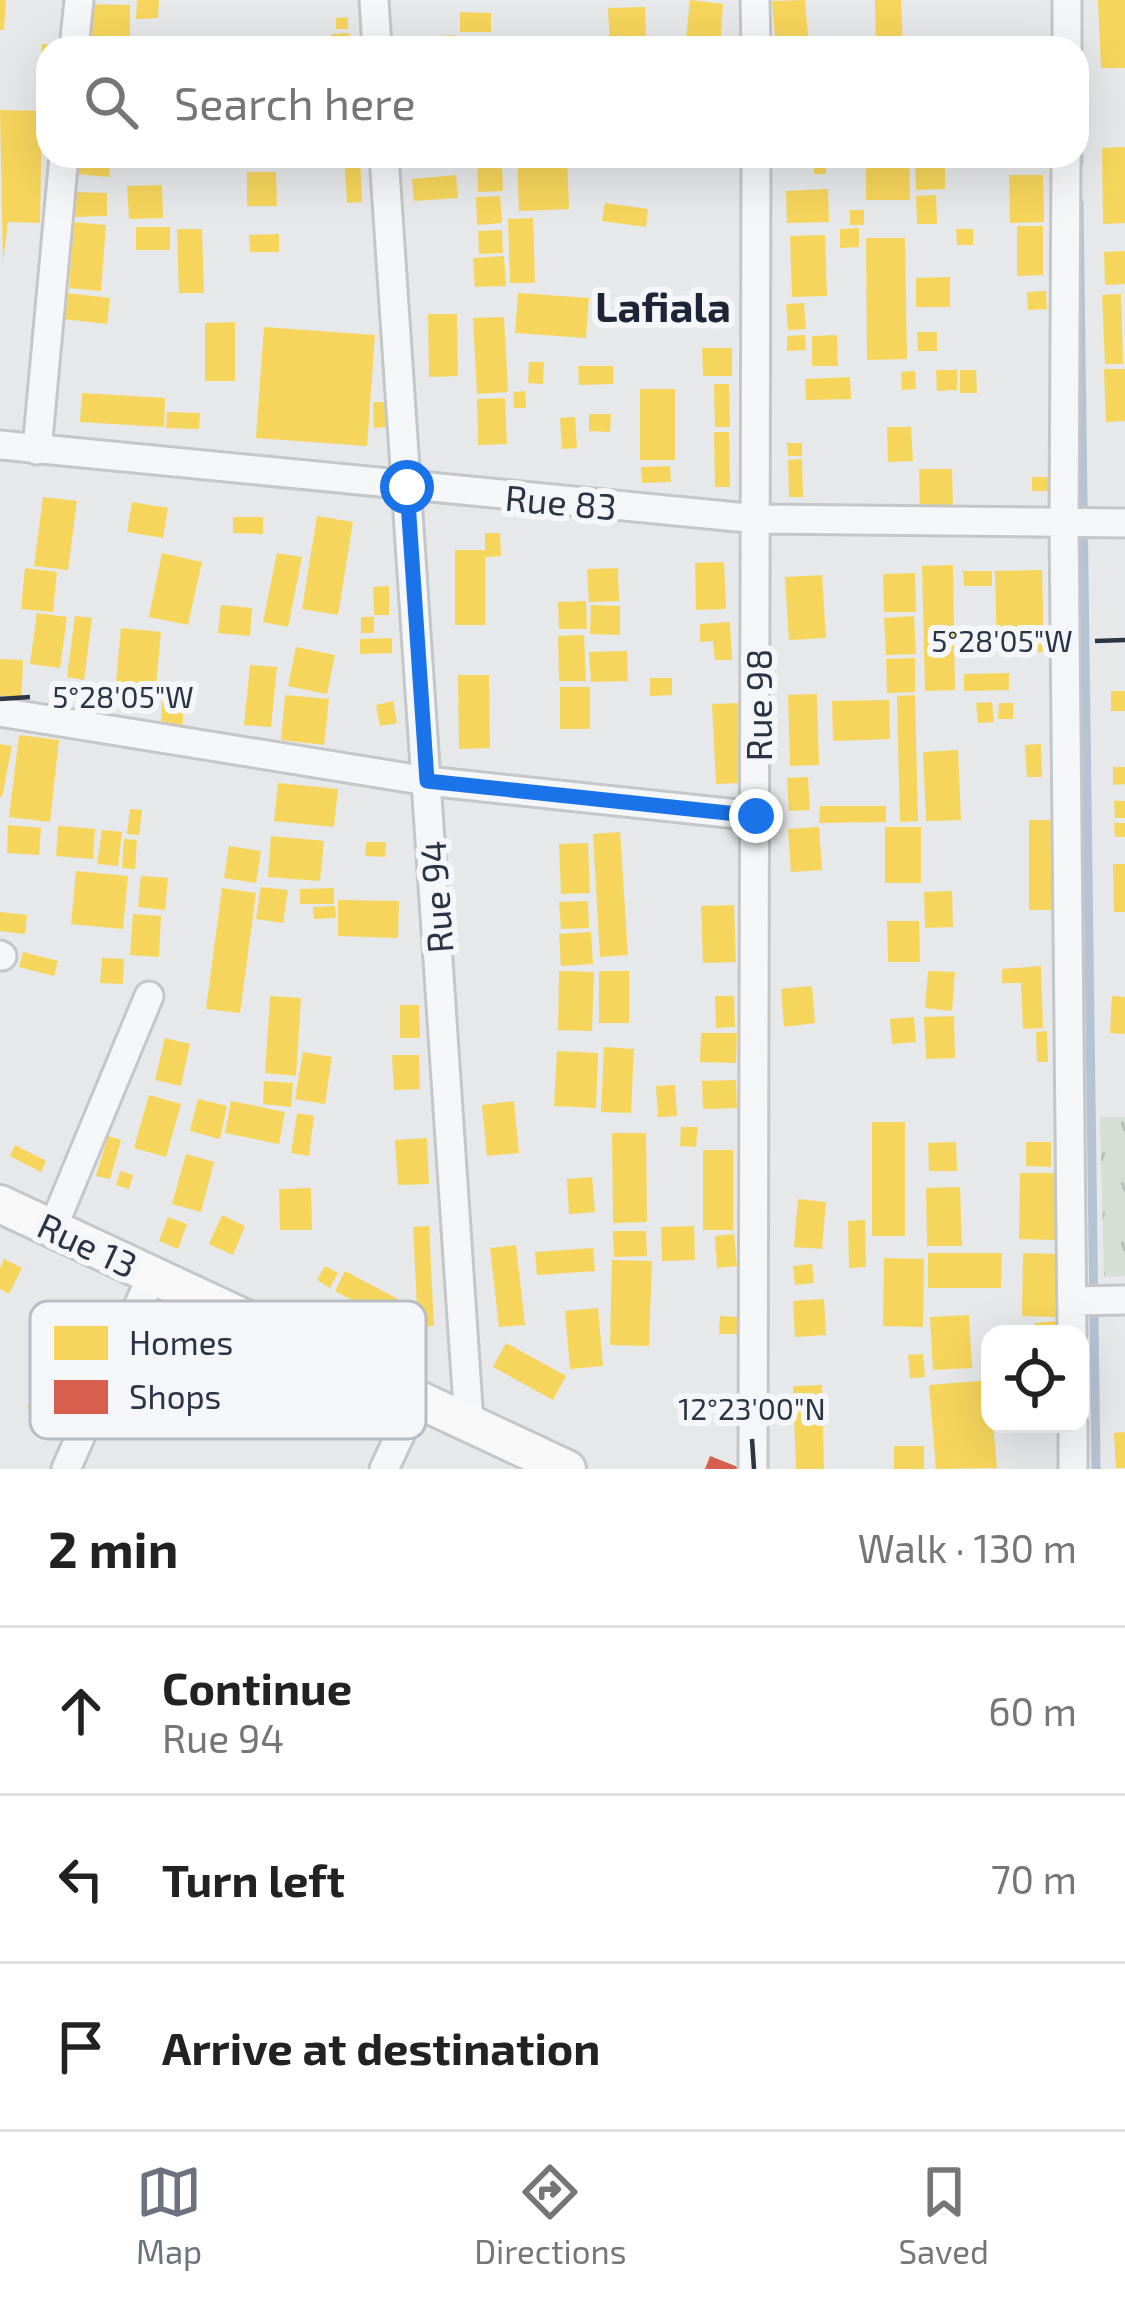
<!DOCTYPE html>
<meta charset="utf-8">
<style>
body{margin:0;font-family:"Exo 2",sans-serif;background:#f2f2f2;color:#222}
.controls{position:absolute;right:36px;bottom:36px;display:grid;overflow:hidden;border-radius:24px;box-shadow:0 12px 48px #0002}
.controls button{width:108px;height:108px;display:grid;place-items:center;padding:0;border:0;border-bottom:3px solid #e0e0e0;background:#fff;color:#222;font:60px sans-serif}
.stop{position:absolute;width:36px;height:36px;margin:-27px;border:9px solid #1a73e8;border-radius:50%;background:#fff}
.stop.end{background:#1a73e8;border-color:#fff;box-shadow:0 3px 12px #0008}
.list{margin:0;padding:0;list-style:none}
h2{display:flex;justify-content:space-between;align-items:center;height:156px;margin:0;padding:0 48px;font-size:51px}
h2 small{font-size:39px;font-weight:400;color:#767676}
.list li{display:grid;grid-template-columns:78px 1fr auto;gap:36px;align-items:center;box-sizing:border-box;height:168px;padding:0 48px;border-top:3px solid #e0e0e0}
.list b{display:block;font-size:45px;white-space:nowrap}
.list p{margin:0;font-size:39px;white-space:nowrap;color:#767676}
.list em{font-size:39px;font-style:normal;color:#767676}
.icon{flex:none;width:66px;height:66px;fill:none;stroke:currentColor;stroke-width:2;stroke-linecap:round;stroke-linejoin:round}
.map{position:relative;flex:none;width:1125px;height:1469px;overflow:hidden}
.search{position:absolute;background:#fff;box-shadow:0 12px 48px #0002;left:36px;right:36px;top:36px;height:132px;display:flex;align-items:center;gap:30px;box-sizing:border-box;padding:0 42px;border-radius:36px;color:#767676;font-size:45px}
.sheet{height:660px;background:#fff}
nav{display:flex;justify-content:space-around;align-items:center;box-sizing:border-box;height:168px;border-top:3px solid #e0e0e0;background:#fff;font-size:33px;color:#767676}
nav a{display:grid;justify-items:center;gap:6px}
nav .on{color:#6c737f}
.map>svg:first-child{display:block}
.grass{fill:url(#grass-tufts)}
.homes{fill:#f6d55c}
.shops{fill:#d6604d}
.lines{fill:none;stroke-linecap:round;stroke-linejoin:round}
.stream{stroke:#b4c4d5;stroke-width:9}
.street-casing{stroke:#c4c6c8;stroke-width:33}
.secondary-casing{stroke:#c4c6c8;stroke-width:42}
.street{stroke:#f5f6f7;stroke-width:27}
.secondary{stroke:#f8f8f8;stroke-width:36}
.route{stroke:#1a73e8;stroke-width:15}
.ticks{fill:none;stroke:#2b3445;stroke-width:4.5}
.labels{text-anchor:middle;dominant-baseline:central;stroke-width:12;stroke-linejoin:round;paint-order:stroke}
.street-label{font-size:36px;fill:#2b3445;stroke:#f4f6f9}
.quarter-label{font-size:42px;font-weight:bold;fill:#1d2536;stroke:#f4f6f9}
.key{fill:#f4f6f9;stroke:#b8bcc3;stroke-width:3}
.key-label{font-size:33px;fill:#2b3445}
.ticks-label{font-size:30px;text-anchor:middle;fill:#2b3445;stroke:#f4f6f9;stroke-width:12;stroke-linejoin:round;paint-order:stroke}
</style>
<div class="map">
<svg width="1125" height="1469" viewBox="0 0 1125 1469">
<defs>
<pattern id="grass-tufts" width="24" height="20" patternUnits="userSpaceOnUse" patternTransform="scale(3)"><rect width="24" height="20" fill="#d6ded6"/><path d="M3 7l-1-3M5 7V3M7 7l1-3M15 17l-1-3M17 17v-4M19 17l1-3" fill="none" stroke="#b8bfb9"/></pattern>
</defs>
<rect width="100%" height="100%" fill="#e6e8ea"/>
<path class="grass" d="M 1100,1117 L 1125,1117 L 1125,1276 L 1104,1277 Z"/>
<path class="homes" d="M 0,0 L 6,0 L 4,30 L 0,30 Z
M 137,0 L 159,0 L 158,18 L 136,19 Z
M 690,0 L 723,4 L 720,48 L 685,48 Z
M 805,0 L 809,48 L 776,48 L 772,1 Z
M 875,0 L 901,0 L 903,48 L 876,48 Z
M 1098,0 L 1125,0 L 1125,68 L 1101,68 Z
M 83,4 L 130,5 L 130,48 L 83,48 Z
M 645,7 L 646,48 L 610,48 L 608,8 Z
M 460,12 L 491,13 L 491,32 L 460,32 Z
M 348,17 L 348,29 L 336,29 L 336,18 Z
M 349,33 L 349,48 L 331,48 L 331,34 Z
M 454,35 L 455,48 L 437,48 L 436,36 Z
M 425,37 L 425,48 L 408,48 L 407,38 Z
M 493,38 L 494,48 L 467,48 L 467,40 Z
M 42,44 L 48,44 L 48,99 L 39,98 Z
M 0,110 L 42,111 L 40,223 L 8,222 L 3,262 Z
M 1125,147 L 1125,223 L 1103,224 L 1102,148 Z
M 77,156 L 111,156 L 109,177 L 76,174 Z
M 214,156 L 244,156 L 244,167 L 214,167 Z
M 248,156 L 266,156 L 266,164 L 248,165 Z
M 344,156 L 360,156 L 362,202 L 347,203 Z
M 517,156 L 567,156 L 569,209 L 519,211 Z
M 689,156 L 722,156 L 722,164 L 689,164 Z
M 915,156 L 945,156 L 945,189 L 916,190 Z
M 814,161 L 826,161 L 826,174 L 814,174 Z
M 909,161 L 910,200 L 866,200 L 866,162 Z
M 502,162 L 503,191 L 478,192 L 477,163 Z
M 247,172 L 276,172 L 277,206 L 247,206 Z
M 456,175 L 458,198 L 414,201 L 412,179 Z
M 1009,175 L 1043,175 L 1044,222 L 1010,223 Z
M 162,185 L 163,218 L 129,219 L 127,186 Z
M 828,189 L 829,222 L 787,223 L 786,191 Z
M 74,192 L 107,193 L 107,216 L 74,217 Z
M 936,195 L 937,224 L 917,224 L 916,196 Z
M 500,196 L 502,223 L 477,225 L 476,197 Z
M 605,203 L 648,209 L 646,227 L 602,221 Z
M 850,210 L 864,210 L 864,225 L 850,225 Z
M 533,218 L 535,283 L 510,283 L 508,219 Z
M 74,222 L 106,225 L 101,291 L 69,288 Z
M 1017,226 L 1043,226 L 1043,275 L 1017,276 Z
M 136,227 L 170,227 L 170,250 L 136,250 Z
M 859,228 L 859,247 L 840,248 L 840,229 Z
M 177,229 L 202,229 L 204,293 L 179,293 Z
M 956,229 L 973,229 L 973,245 L 957,245 Z
M 502,230 L 503,253 L 479,254 L 478,231 Z
M 279,234 L 279,252 L 250,252 L 249,235 Z
M 825,235 L 827,296 L 792,297 L 790,236 Z
M 866,238 L 905,238 L 907,359 L 867,360 Z
M 1125,251 L 1125,284 L 1105,285 L 1104,252 Z
M 504,256 L 506,286 L 475,287 L 473,258 Z
M 950,277 L 950,307 L 916,307 L 916,278 Z
M 1046,291 L 1047,309 L 1028,310 L 1027,292 Z
M 66,293 L 110,298 L 107,324 L 63,319 Z
M 518,293 L 589,298 L 586,338 L 515,333 Z
M 1121,294 L 1123,364 L 1105,364 L 1102,295 Z
M 804,303 L 806,329 L 788,330 L 786,304 Z
M 428,314 L 457,314 L 458,376 L 429,377 Z
M 504,317 L 508,392 L 477,394 L 473,318 Z
M 235,322 L 235,381 L 205,381 L 205,323 Z
M 264,327 L 375,335 L 367,446 L 256,438 Z
M 917,332 L 937,332 L 937,351 L 918,351 Z
M 805,335 L 806,350 L 787,351 L 787,336 Z
M 837,335 L 838,366 L 812,366 L 812,336 Z
M 702,348 L 732,348 L 732,376 L 703,376 Z
M 529,362 L 544,362 L 543,384 L 528,383 Z
M 578,366 L 613,366 L 613,384 L 579,385 Z
M 1104,369 L 1125,369 L 1125,421 L 1106,422 Z
M 936,370 L 957,370 L 957,390 L 937,391 Z
M 960,370 L 976,370 L 977,393 L 960,393 Z
M 915,371 L 916,389 L 902,390 L 901,372 Z
M 850,377 L 851,399 L 806,400 L 805,379 Z
M 714,384 L 729,384 L 730,427 L 715,427 Z
M 640,389 L 675,389 L 675,460 L 640,460 Z
M 525,391 L 526,408 L 514,408 L 513,392 Z
M 82,393 L 165,398 L 164,427 L 80,422 Z
M 505,398 L 507,444 L 478,445 L 477,399 Z
M 373,402 L 386,402 L 387,427 L 374,428 Z
M 167,412 L 200,413 L 199,429 L 166,428 Z
M 589,414 L 611,414 L 610,432 L 589,431 Z
M 575,417 L 577,448 L 562,449 L 560,418 Z
M 887,427 L 911,427 L 913,461 L 888,462 Z
M 714,432 L 729,432 L 730,487 L 715,487 Z
M 787,443 L 802,443 L 802,456 L 788,456 Z
M 802,459 L 803,497 L 789,497 L 788,460 Z
M 670,466 L 671,482 L 642,483 L 641,467 Z
M 919,469 L 952,469 L 953,509 L 920,510 Z
M 1032,477 L 1048,477 L 1048,491 L 1032,491 Z
M 43,497 L 77,501 L 68,570 L 34,566 Z
M 132,502 L 168,508 L 163,538 L 127,532 Z
M 317,516 L 353,522 L 338,615 L 302,609 Z
M 233,517 L 263,517 L 263,534 L 233,533 Z
M 485,533 L 500,533 L 501,556 L 485,557 L 485,625 L 455,625 L 455,550 L 485,550 Z
M 162,553 L 202,562 L 188,625 L 149,617 Z
M 277,553 L 302,557 L 288,627 L 263,622 Z
M 724,562 L 726,609 L 696,610 L 695,563 Z
M 953,565 L 955,690 L 925,691 L 922,566 Z
M 25,568 L 57,572 L 53,612 L 21,609 Z
M 618,568 L 619,601 L 589,602 L 587,569 Z
M 1042,570 L 1044,652 L 997,653 L 995,571 Z
M 963,571 L 992,571 L 992,586 L 964,586 Z
M 915,573 L 916,612 L 884,612 L 883,574 Z
M 822,575 L 826,638 L 789,640 L 785,577 Z
M 389,586 L 389,615 L 374,615 L 373,587 Z
M 586,601 L 587,629 L 559,629 L 558,602 Z
M 221,605 L 252,608 L 250,636 L 218,633 Z
M 591,605 L 620,606 L 620,635 L 590,634 Z
M 37,613 L 67,617 L 60,668 L 30,664 Z
M 75,616 L 92,618 L 84,680 L 67,677 Z
M 914,616 L 916,654 L 886,655 L 884,618 Z
M 361,617 L 374,617 L 374,633 L 361,633 Z
M 730,622 L 732,660 L 715,660 L 713,641 L 700,642 L 700,624 Z
M 121,628 L 161,632 L 155,697 L 115,693 Z
M 584,635 L 586,681 L 559,681 L 558,636 Z
M 392,638 L 392,653 L 360,654 L 360,639 Z
M 296,647 L 335,655 L 327,694 L 288,686 Z
M 627,651 L 628,681 L 591,682 L 589,652 Z
M 915,658 L 915,692 L 887,693 L 886,659 Z
M 0,659 L 23,660 L 21,708 L 0,707 Z
M 250,665 L 277,667 L 271,727 L 244,725 Z
M 1009,673 L 1009,690 L 964,691 L 964,674 Z
M 458,675 L 489,675 L 490,748 L 459,749 Z
M 650,678 L 672,678 L 672,695 L 650,696 Z
M 560,687 L 590,687 L 590,729 L 560,729 Z
M 1111,691 L 1125,691 L 1125,711 L 1111,711 Z
M 163,693 L 184,695 L 182,737 L 160,735 Z
M 817,694 L 819,765 L 790,766 L 788,695 Z
M 285,695 L 329,699 L 324,745 L 281,740 Z
M 915,695 L 918,821 L 900,822 L 897,696 Z
M 889,700 L 890,739 L 833,741 L 832,701 Z
M 393,701 L 397,723 L 380,726 L 376,705 Z
M 992,702 L 994,722 L 978,723 L 976,703 Z
M 739,703 L 742,783 L 716,784 L 712,704 Z
M 999,703 L 1013,703 L 1013,719 L 998,719 Z
M 19,735 L 59,740 L 50,822 L 9,817 Z
M 0,744 L 12,746 L 2,797 L 0,797 Z
M 1041,744 L 1042,777 L 1027,777 L 1025,745 Z
M 958,750 L 961,820 L 926,821 L 923,752 Z
M 1113,767 L 1125,767 L 1125,784 L 1113,785 Z
M 808,777 L 810,810 L 789,811 L 787,778 Z
M 278,783 L 338,789 L 334,827 L 274,821 Z
M 1114,801 L 1125,801 L 1125,818 L 1115,818 Z
M 820,806 L 886,806 L 886,822 L 819,823 Z
M 130,809 L 142,810 L 139,835 L 127,834 Z
M 1029,820 L 1057,820 L 1057,910 L 1029,910 Z
M 1114,823 L 1125,823 L 1125,837 L 1115,837 Z
M 8,825 L 41,828 L 39,855 L 7,853 Z
M 58,826 L 95,829 L 93,859 L 56,856 Z
M 819,827 L 822,870 L 791,872 L 788,829 Z
M 885,827 L 921,827 L 921,883 L 885,883 Z
M 102,830 L 122,832 L 118,866 L 97,864 Z
M 620,832 L 628,955 L 600,957 L 593,834 Z
M 271,836 L 324,841 L 320,881 L 268,877 Z
M 124,839 L 137,840 L 135,869 L 122,868 Z
M 366,842 L 386,842 L 385,857 L 365,856 Z
M 588,843 L 590,893 L 561,894 L 559,844 Z
M 229,846 L 261,851 L 256,883 L 224,878 Z
M 1113,864 L 1125,864 L 1125,912 L 1114,912 Z
M 76,871 L 128,876 L 123,929 L 71,924 Z
M 141,876 L 168,878 L 165,910 L 138,907 Z
M 261,887 L 288,890 L 283,923 L 256,919 Z
M 222,888 L 256,893 L 240,1013 L 206,1009 Z
M 334,888 L 334,904 L 300,904 L 300,889 Z
M 952,891 L 953,927 L 925,928 L 924,892 Z
M 338,900 L 399,901 L 398,938 L 338,936 Z
M 588,901 L 589,928 L 561,929 L 559,902 Z
M 734,905 L 736,962 L 703,963 L 701,906 Z
M 335,906 L 336,918 L 314,919 L 313,907 Z
M 0,912 L 27,915 L 25,934 L 0,931 Z
M 133,914 L 161,916 L 159,957 L 130,955 Z
M 887,921 L 919,921 L 920,962 L 888,962 Z
M 591,932 L 593,964 L 561,966 L 559,934 Z
M 23,952 L 58,961 L 54,976 L 19,967 Z
M 102,958 L 124,959 L 123,984 L 100,983 Z
M 1041,966 L 1043,1028 L 1023,1029 L 1021,983 L 1002,983 L 1002,969 Z
M 559,971 L 594,972 L 592,1031 L 558,1030 Z
M 599,971 L 629,971 L 629,1023 L 599,1023 Z
M 928,971 L 955,972 L 952,1011 L 925,1008 Z
M 812,986 L 815,1023 L 784,1027 L 781,989 Z
M 270,996 L 301,998 L 296,1076 L 265,1073 Z
M 715,996 L 734,996 L 735,1027 L 716,1028 Z
M 1112,996 L 1125,997 L 1125,1034 L 1110,1033 Z
M 400,1005 L 419,1005 L 420,1038 L 400,1038 Z
M 954,1016 L 955,1058 L 926,1059 L 924,1017 Z
M 914,1017 L 916,1042 L 892,1044 L 890,1019 Z
M 1047,1031 L 1048,1062 L 1037,1062 L 1036,1032 Z
M 701,1033 L 737,1033 L 736,1063 L 700,1062 Z
M 165,1038 L 190,1044 L 181,1086 L 155,1080 Z
M 604,1047 L 634,1049 L 631,1113 L 601,1112 Z
M 557,1051 L 598,1053 L 596,1108 L 554,1106 Z
M 303,1052 L 332,1057 L 325,1104 L 295,1099 Z
M 392,1055 L 419,1055 L 420,1089 L 394,1090 Z
M 736,1080 L 737,1108 L 703,1109 L 702,1081 Z
M 264,1081 L 293,1083 L 291,1107 L 263,1104 Z
M 675,1085 L 677,1116 L 658,1117 L 656,1086 Z
M 149,1095 L 181,1104 L 166,1157 L 134,1148 Z
M 198,1099 L 227,1106 L 220,1139 L 190,1131 Z
M 231,1101 L 285,1112 L 279,1144 L 225,1133 Z
M 514,1101 L 519,1153 L 487,1156 L 482,1105 Z
M 297,1113 L 314,1116 L 309,1156 L 291,1153 Z
M 872,1122 L 905,1122 L 905,1236 L 872,1236 Z
M 681,1127 L 698,1127 L 696,1147 L 680,1146 Z
M 612,1133 L 646,1133 L 647,1222 L 613,1223 Z
M 108,1136 L 121,1140 L 110,1179 L 96,1176 Z
M 427,1138 L 429,1184 L 398,1185 L 395,1140 Z
M 956,1142 L 957,1171 L 929,1171 L 928,1143 Z
M 1026,1142 L 1051,1142 L 1051,1167 L 1026,1166 Z
M 15,1145 L 46,1161 L 41,1172 L 10,1156 Z
M 703,1150 L 733,1150 L 733,1230 L 703,1230 Z
M 186,1154 L 214,1162 L 201,1212 L 172,1204 Z
M 120,1171 L 133,1175 L 129,1189 L 116,1185 Z
M 1020,1173 L 1055,1173 L 1055,1240 L 1019,1239 Z
M 592,1177 L 595,1212 L 569,1214 L 567,1179 Z
M 960,1187 L 962,1246 L 927,1246 L 926,1188 Z
M 311,1188 L 312,1230 L 280,1230 L 279,1189 Z
M 798,1199 L 826,1202 L 822,1249 L 794,1247 Z
M 222,1215 L 245,1226 L 233,1255 L 209,1244 Z
M 168,1217 L 187,1224 L 178,1249 L 159,1241 Z
M 865,1220 L 866,1267 L 849,1268 L 848,1221 Z
M 429,1226 L 434,1326 L 418,1327 L 413,1227 Z
M 694,1226 L 695,1260 L 662,1261 L 661,1227 Z
M 613,1231 L 646,1231 L 647,1256 L 614,1257 Z
M 734,1234 L 737,1266 L 717,1268 L 715,1236 Z
M 516,1245 L 525,1325 L 499,1327 L 490,1248 Z
M 593,1248 L 595,1271 L 537,1275 L 535,1252 Z
M 928,1253 L 1002,1253 L 1001,1288 L 928,1288 Z
M 1023,1253 L 1057,1254 L 1055,1317 L 1022,1316 Z
M 884,1258 L 924,1259 L 923,1327 L 883,1326 Z
M 4,1259 L 22,1268 L 9,1294 L 0,1289 L 0,1268 Z
M 612,1260 L 652,1261 L 649,1346 L 610,1345 Z
M 812,1264 L 814,1283 L 795,1285 L 793,1266 Z
M 325,1266 L 338,1273 L 330,1288 L 317,1280 Z
M 345,1271 L 398,1299 L 387,1319 L 335,1291 Z
M 824,1299 L 826,1335 L 795,1337 L 793,1301 Z
M 598,1308 L 603,1366 L 570,1369 L 565,1311 Z
M 969,1315 L 972,1368 L 933,1370 L 930,1317 Z
M 720,1316 L 739,1317 L 739,1334 L 719,1334 Z
M 1057,1321 L 1058,1334 L 1036,1334 L 1035,1323 Z
M 506,1343 L 566,1376 L 553,1400 L 493,1367 Z
M 923,1354 L 925,1377 L 910,1378 L 908,1355 Z
M 49,1361 L 77,1374 L 55,1421 L 27,1408 Z
M 990,1380 L 990,1424 L 993,1424 L 997,1468 L 936,1469 L 929,1385 Z
M 822,1385 L 824,1469 L 796,1469 L 793,1386 Z
M 1028,1424 L 1062,1424 L 1062,1431 L 1028,1433 Z
M 1125,1432 L 1125,1468 L 1116,1468 L 1114,1433 Z
M 894,1446 L 924,1446 L 924,1469 L 894,1469 Z"/>
<path class="shops" d="M 710,1456 L 743,1469 L 705,1469 Z"/>
<g class="lines">
<path class="stream" d="M 1077,47 L 1079,162
M 1079,203 L 1096,1469"/>
<defs>
<path id="street" d="M 374,0 L 377,48
M 755,0 L 756,48
M 74,48 L 79,0
M 1067,48 L 1067,0
M 384,156 L 469,1422
M 1066,156 L 1064,524 L 1072,1334
M 0,445 L 758,519 L 1125,523
M 37,450 L 64,156
M 0,712 L 427,781 L 756,816
M 0,955 L 2,956
M 53,1227 L 149,996
M 1072,1301 L 1125,1300
M 1073,1424 L 1073,1469
M 66,1469 L 152,1275
M 384,1469 L 417,1399
M 753,1469 L 756,156"/>
<path id="secondary" d="M 0,1204 L 567,1469"/>
</defs>
<use href="#street" class="street-casing"/>
<use href="#secondary" class="secondary-casing"/>
<use href="#street" class="street"/>
<use href="#secondary" class="secondary"/>
</g>
<g class="lines">
<path class="route" d="M 407,487 L 427,781 L 756,816"/>
</g>
<path class="ticks" d="M 1095,641 L 1125,640M 0,699 L 30,697M 752,1439 L 754,1469"/>
<g class="labels">
<g class="street-label">
<text transform="translate(561 501) rotate(5)">Rue 83</text>
<text transform="translate(757 705) rotate(-90)">Rue 98</text>
<text transform="translate(435 897) rotate(-94)">Rue 94</text>
<text transform="translate(88 1244) rotate(25)">Rue 13</text>
</g>
<g class="quarter-label">
<text x="663" y="305">Lafiala</text>
</g>
</g>
<rect x="30" y="1301" width="396" height="138" rx="18" class="key"/>
<rect x="54" y="1326" width="54" height="34" fill="#f6d55c"/>
<rect x="54" y="1380" width="54" height="34" fill="#d6604d"/>
<g class="key-label">
<text x="129" y="1355">Homes</text>
<text x="129" y="1409">Shops</text>
</g>
<g class="ticks-label">
<text x="1002" y="652">5°28'05"W</text>
<text x="123" y="708">5°28'05"W</text>
<text x="752" y="1420">12°23'00"N</text>
</g>
</svg>
<div class="controls">
<button><svg class="icon" aria-label="locate" viewBox="0 0 24 24"><circle cx="12" cy="12" r="6"/><path d="M12 2v4M12 18v4M2 12h4M18 12h4"/></svg></button>
</div>
<div class="stop" style="left:407px;top:487px"></div>
<div class="stop end" style="left:756px;top:816px"></div>
<div class="search"><svg class="icon" aria-label="search" viewBox="0 0 24 24"><circle cx="10" cy="10" r="6"/><path d="M15 15l6 6"/></svg>Search here</div>
</div>
<section class="sheet">
<h2>2 min<small>Walk · 130 m</small></h2>
<ul class="list">
<li><svg class="icon" aria-label="ahead" viewBox="0 0 24 24"><path d="M12 20V5M6 11l6-6 6 6"/></svg><div><b>Continue</b><p>Rue 94</p></div><em>60 m</em></li>
<li><svg class="icon" aria-label="left" viewBox="0 0 24 24"><path d="M17 20v-9H6M10 6l-5 5 5 5"/></svg><div><b>Turn left</b></div><em>70 m</em></li>
<li><svg class="icon" aria-label="arrive" viewBox="0 0 24 24"><path d="M6 21V4h12l-3 4 3 4H6"/></svg><div><b>Arrive at destination</b></div></li>
</ul>
</section>
<nav>
<a class="on"><svg class="icon" aria-label="map" viewBox="0 0 24 24"><path d="M3 6l6-2 6 2 6-2v14l-6 2-6-2-6 2zM9 4v14M15 6v14"/></svg>Map</a>
<a><svg class="icon" aria-label="directions" viewBox="0 0 24 24"><path d="M12 3l9 9-9 9-9-9zM9 14v-3h6M13 9l2 2-2 2"/></svg>Directions</a>
<a><svg class="icon" aria-label="saved" viewBox="0 0 24 24"><path d="M7 4h10v16l-5-4-5 4z"/></svg>Saved</a>
</nav>
